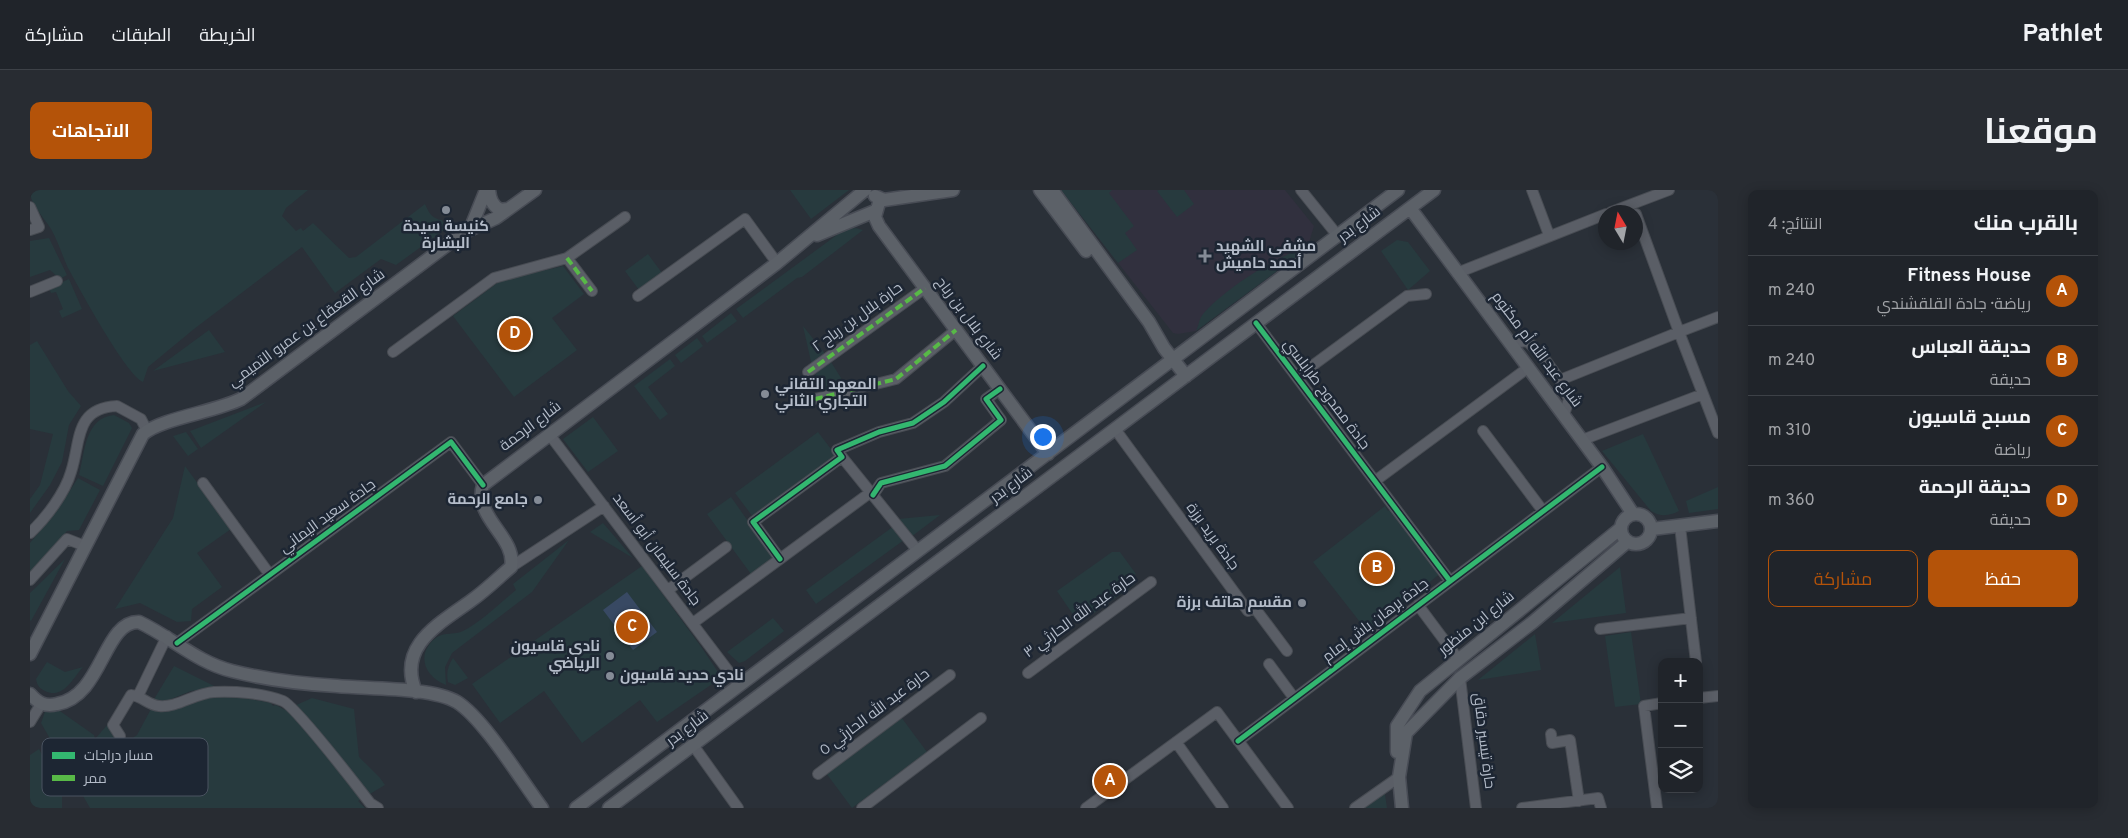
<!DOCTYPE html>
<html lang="ar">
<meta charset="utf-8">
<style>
body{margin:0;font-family:Overpass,Cairo,sans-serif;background:#282c32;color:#f1f3f6;direction:rtl}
.controls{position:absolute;right:15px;bottom:15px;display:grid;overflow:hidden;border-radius:10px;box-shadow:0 2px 12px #0003}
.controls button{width:45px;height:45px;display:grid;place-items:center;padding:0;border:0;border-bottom:1px solid #3d4147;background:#20242a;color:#f1f3f6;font:25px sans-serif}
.compass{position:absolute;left:1568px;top:15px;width:45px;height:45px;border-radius:50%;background:#20242a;box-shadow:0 2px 12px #0003;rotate:350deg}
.you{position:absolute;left:1012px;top:246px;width:18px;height:18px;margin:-12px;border:4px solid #fff;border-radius:50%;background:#1a73e8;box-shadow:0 0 0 8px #1a73e833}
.badge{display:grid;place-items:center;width:32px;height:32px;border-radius:50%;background:#b45309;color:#fff;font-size:16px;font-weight:700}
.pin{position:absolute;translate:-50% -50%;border:2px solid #fff;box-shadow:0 1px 5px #0006}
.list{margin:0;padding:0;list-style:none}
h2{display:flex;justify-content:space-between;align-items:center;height:65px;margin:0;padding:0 20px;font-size:21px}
h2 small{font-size:16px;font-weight:400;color:#a2a4a8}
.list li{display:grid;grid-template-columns:32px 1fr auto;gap:15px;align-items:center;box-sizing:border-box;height:70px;padding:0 20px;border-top:1px solid #3d4147}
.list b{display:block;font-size:19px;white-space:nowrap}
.list p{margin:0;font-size:16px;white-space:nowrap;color:#a2a4a8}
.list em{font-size:16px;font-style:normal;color:#a2a4a8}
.actions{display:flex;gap:10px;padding:15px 20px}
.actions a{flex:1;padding:11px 0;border:1px solid #b45309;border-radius:10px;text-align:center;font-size:18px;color:#b45309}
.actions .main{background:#b45309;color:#fff}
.icon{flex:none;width:28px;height:28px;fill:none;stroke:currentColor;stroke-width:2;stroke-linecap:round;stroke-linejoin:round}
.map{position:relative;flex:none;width:1688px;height:618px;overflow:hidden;direction:ltr;border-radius:10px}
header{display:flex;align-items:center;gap:30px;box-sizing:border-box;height:70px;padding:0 25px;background:#20242a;border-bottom:1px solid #3d4147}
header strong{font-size:24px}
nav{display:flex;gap:28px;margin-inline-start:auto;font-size:18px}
.intro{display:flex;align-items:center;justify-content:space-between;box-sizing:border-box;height:120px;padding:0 30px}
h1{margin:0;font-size:35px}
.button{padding:12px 22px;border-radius:10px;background:#b45309;color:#fff;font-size:18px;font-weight:700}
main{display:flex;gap:30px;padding:0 30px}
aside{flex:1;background:#20242a;border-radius:10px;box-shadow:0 2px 12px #0003}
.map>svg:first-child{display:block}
.medical{fill:#31303e}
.green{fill:#273a3e}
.water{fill:#384963}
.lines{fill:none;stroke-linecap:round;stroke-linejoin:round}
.minor-casing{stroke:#484c53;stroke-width:12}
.major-casing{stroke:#484c55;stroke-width:15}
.minor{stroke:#5a5e66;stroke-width:10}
.major{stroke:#5c6168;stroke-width:12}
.quiet{stroke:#58b947;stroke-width:4;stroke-dasharray:8 4;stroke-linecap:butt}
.cycleway-casing{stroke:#1d2633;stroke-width:8}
.cycleway{stroke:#33b770;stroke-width:5}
.poi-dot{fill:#848b96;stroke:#1d2633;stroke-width:2}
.labels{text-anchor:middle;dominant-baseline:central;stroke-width:5;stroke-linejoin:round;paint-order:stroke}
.street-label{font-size:15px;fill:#b4bcc9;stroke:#1d2633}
.poi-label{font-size:15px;font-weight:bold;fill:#b4bcc9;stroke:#1d2633;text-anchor:start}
.key{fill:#1d2633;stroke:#4a5360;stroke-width:1}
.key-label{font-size:14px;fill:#b4bcc9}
</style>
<header>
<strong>Pathlet</strong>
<nav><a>الخريطة</a><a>الطبقات</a><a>مشاركة</a></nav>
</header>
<div class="intro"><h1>موقعنا</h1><a class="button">الاتجاهات</a></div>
<main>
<aside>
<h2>بالقرب منك<small>النتائج: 4</small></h2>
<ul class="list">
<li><span class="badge">A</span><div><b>Fitness House</b><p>رياضة · جادة القلقشندي</p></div><em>240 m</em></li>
<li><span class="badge">B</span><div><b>حديقة العباس</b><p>حديقة</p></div><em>240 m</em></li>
<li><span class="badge">C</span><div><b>مسبح قاسيون</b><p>رياضة</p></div><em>310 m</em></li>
<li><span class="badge">D</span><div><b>حديقة الرحمة</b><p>حديقة</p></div><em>360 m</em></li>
</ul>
<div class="actions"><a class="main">حفظ</a><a>مشاركة</a></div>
</aside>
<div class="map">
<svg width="1688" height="618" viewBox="0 0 1688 618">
<rect width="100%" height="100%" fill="#2a3038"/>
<path class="medical" d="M 1031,0 L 1255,0 L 1284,36 L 1277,59 L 1166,141 L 1148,144 L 1143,143 Z"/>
<path class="green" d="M 0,0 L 278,0 L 256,18 L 252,26 L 266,41 L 271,38 L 273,41 L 283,33 L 319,68 L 326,67 L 395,14 C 399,23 402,29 412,30 L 417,38 L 366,75 L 351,69 L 305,103 L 272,57 L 164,139 L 118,177 L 113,192 C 96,185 49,98 38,78 C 32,65 28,51 21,39 C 14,27 0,15 0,0 Z
M 760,0 L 819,0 L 781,29 Z
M 1031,0 L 1082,0 L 1079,3 L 1104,36 L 1095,43 L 1107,60 L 1088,73 Z
M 1129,0 L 1154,0 L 1164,14 L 1147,27 L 1127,1 Z
M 826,38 L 833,40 L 772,87 L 767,88 L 713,128 L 706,119 L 815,39 Z
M 19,48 L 37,85 L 30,89 L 20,80 L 0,87 L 0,51 Z
M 1367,50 L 1378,52 L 1400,81 L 1378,100 L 1351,61 Z
M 1277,59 L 1166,141 C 1168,137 1169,131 1171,127 C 1186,105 1251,61 1277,59 Z
M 618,64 L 632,83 L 609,100 L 595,81 Z
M 533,76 L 554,104 L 522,128 L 547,160 L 484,207 L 423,126 L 470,91 Z
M 39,89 L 52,119 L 32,128 L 29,121 L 33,119 L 26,102 L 21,103 L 19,98 Z
M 701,123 L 707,131 L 677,153 L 672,146 Z
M 773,136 L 797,166 L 782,176 Z
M 179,140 L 195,162 L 123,181 Z
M 667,148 L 673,156 L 651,173 L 645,165 Z
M 7,151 L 38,201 L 51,216 L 39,235 L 32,272 L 20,295 L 0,323 L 0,309 L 10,295 L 23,244 L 0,239 L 0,155 Z
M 640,169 L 645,176 L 618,197 L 638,224 L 630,230 L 604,196 Z
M 801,172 L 816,196 L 791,203 L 785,184 Z
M 236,212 L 171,258 L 160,241 Z
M 84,225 L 99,233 L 102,238 L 73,296 L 49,285 C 55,261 55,228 84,225 Z
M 563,227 L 588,261 L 558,282 L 533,249 Z
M 156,242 L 168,259 L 158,266 L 143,246 Z
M 788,242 L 807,267 L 723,327 L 705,303 Z
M 1613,244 L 1649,321 C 1640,326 1630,327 1621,321 L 1572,261 Z
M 155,276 L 201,339 L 167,363 L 192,397 L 162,419 L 161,431 L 147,432 L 110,413 L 85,419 L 143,328 Z
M 48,288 L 70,300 L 49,340 L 37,341 L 0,382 L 0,353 L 27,321 Z
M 1688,297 L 1688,319 L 1659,323 L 1656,311 Z
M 701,307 L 744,368 L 721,384 L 677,324 Z
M 1355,316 L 1358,321 L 1361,319 L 1411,383 L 1337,441 L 1283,372 Z
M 910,325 L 881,347 L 868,329 Z
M 573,333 L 603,368 L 560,342 Z
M 864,336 L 874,350 L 786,414 L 776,400 Z
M 539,350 L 502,402 L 422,463 L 415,477 L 416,495 C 394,487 385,463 407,447 C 415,442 425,445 433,441 C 451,432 470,413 486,400 L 483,394 Z
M 1082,362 L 1090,362 L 1106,384 L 1100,388 L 1105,394 L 1054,430 L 1046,429 L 1027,401 Z
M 35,369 L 1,431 L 0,430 L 0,403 Z
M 612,376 L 672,458 L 688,482 L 688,490 L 627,532 L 610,510 L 552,553 L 514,501 L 470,533 L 442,494 Z
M 1590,377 L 1596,423 L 1522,433 Z
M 743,428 L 754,441 L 715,471 L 709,473 L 697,462 Z
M 1601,442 L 1611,514 L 1585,517 L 1575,446 Z
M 1505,444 L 1511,480 L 1448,490 Z
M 423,468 L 438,488 L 425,495 L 418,492 C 416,482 418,476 423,468 Z
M 17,472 L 35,482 L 53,477 C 43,488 33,510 15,501 C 9,498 7,495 6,489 Z
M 144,476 L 186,497 L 161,501 L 131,513 L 123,511 Z
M 204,506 L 241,513 L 243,516 L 246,515 L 255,520 L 282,508 L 324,519 L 329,567 L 350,588 L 355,595 L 328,611 L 335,618 L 60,618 L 11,533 L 16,519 L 27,519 L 64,545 L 65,549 L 78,534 L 83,546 L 95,553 L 107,545 L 121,519 L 170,507 Z
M 871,527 L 897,562 L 822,618 L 796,583 Z
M 9,559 L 32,602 L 32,618 L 0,618 L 0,565 Z
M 1354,598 L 1357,618 L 1328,618 Z"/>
<path class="water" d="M 597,402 L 627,442 L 603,460 L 573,420 Z"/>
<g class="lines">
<defs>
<path id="minor" d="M 1271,0 L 1308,46
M 1502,0 L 1519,45
M 0,17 L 9,37 L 0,40
M 1581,22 L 1639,0
M 1606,24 L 1649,142 L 1688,127
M 537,68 L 562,101
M 1427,83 L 1576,24
M 0,102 L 27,91
M 608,106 L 715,29 L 747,73
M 1226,133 L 1420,391
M 1480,153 L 1497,151 L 1511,164 L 1530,190
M 363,162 L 464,88 L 537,68 L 595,27
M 778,182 L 895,98
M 1267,187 L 1377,106 L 1396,104
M 1673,204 L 1688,243
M 785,209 L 866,189 L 926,140
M 1534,225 L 1539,209 L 1530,190 L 1649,142 L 1673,204 L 1552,250
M 1085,239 L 1218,421 L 1224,417 L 1257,461
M 1453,241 L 1513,321
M 519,244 L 709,495
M 812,267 L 888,361
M 1345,291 L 1499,177
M 173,293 L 240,385
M 843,305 L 851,293 L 915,276 L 971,230 L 956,209 L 970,199
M 1650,336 L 1666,472
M 0,343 C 16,328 35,303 41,282 C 51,252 44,218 87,216 L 111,229 L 117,241
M 750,369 L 723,332 L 812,267 L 807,260 L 849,242 L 883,233 L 914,212 L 953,176
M 481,377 L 574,316
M 0,390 L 37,349 L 55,356
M 638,400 L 696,357
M 1388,415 L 1429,470
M 663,433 L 841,302
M 1570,439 L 1661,428
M 147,453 L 421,252 L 453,295
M 1239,474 L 1264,508
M 998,483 L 1121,392
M 1430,488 L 1446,618
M 108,506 L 137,446
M 1669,508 L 1688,506
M 0,532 L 11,514
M 1521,544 L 1522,553 L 1540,550 L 1549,611
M 90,546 L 83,535 L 101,505 C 112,506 118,515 129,516 C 147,518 165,503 184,502 C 205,501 233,503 253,511 C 265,516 327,596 340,613 L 348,618
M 1208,551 L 1572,277
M 1146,552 L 1193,618
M 663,555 L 708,618
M 788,584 L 920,485
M 832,618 L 951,528
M 1056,618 L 1187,522 L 1258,618
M 1325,618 L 1369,587
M 1492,618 L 1568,608 L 1571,618
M 1627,618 L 1614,516 L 1632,513"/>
<path id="major" d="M 459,0 C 460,9 462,15 470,20 L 478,19
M 1010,0 L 1056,61
M 1022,0 L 1119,132 L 1134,158 L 1156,186
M 845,6 L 854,10 L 923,0
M 850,9 L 845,27 L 849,36 L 1018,264
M 1380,18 L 1572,277 L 1603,324
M 441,37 L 456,0
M 787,45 L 845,21
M1591 339a15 15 0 1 1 30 0a15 15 0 1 1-30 0Z
M 1622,339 L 1688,331
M 0,464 L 113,244 C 132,228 185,222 211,209 L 433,43 L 466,28 L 505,0
M 386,502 C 366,455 411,433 442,410 C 456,400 468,388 481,377 C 487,347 443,328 453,295 L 747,73 L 835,0
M 0,504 C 8,513 15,517 27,514 C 73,506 73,431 109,432 C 141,447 168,473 202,481 C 237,490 272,494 307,496 C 338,499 402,497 427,512 C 454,529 491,590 512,618
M 1367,562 L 1367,536 L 1390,501 L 1591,338
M 546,618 L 1368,0
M 579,618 L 1404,0
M 1372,618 L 1369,587 L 1376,543 L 1430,488 L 1503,432 L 1597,352"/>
</defs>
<use href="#minor" class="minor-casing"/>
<use href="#major" class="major-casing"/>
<use href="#minor" class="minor"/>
<use href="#major" class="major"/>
<path class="quiet" d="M 537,68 L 562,101
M 778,182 L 895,98
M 785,209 L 866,189 L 926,140"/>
<defs>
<path id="cycleway" d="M 1226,133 L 1420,391
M 843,305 L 851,293 L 915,276 L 971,230 L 956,209 L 970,199
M 750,369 L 723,332 L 812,267 L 807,260 L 849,242 L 883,233 L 914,212 L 953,176
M 147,453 L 421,252 L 453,295
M 1208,551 L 1572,277"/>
</defs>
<use href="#cycleway" class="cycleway-casing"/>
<use href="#cycleway" class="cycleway"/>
</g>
<g class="poi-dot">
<circle cx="416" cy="20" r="5"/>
<path d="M1172.5 58.5h5v5h5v5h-5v5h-5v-5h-5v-5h5z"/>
<circle cx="735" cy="204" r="5"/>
<circle cx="508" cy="310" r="5"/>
<circle cx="1272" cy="413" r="5"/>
<circle cx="580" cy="466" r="5"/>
<circle cx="580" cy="486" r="5"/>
</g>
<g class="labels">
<g class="street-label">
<text transform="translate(1330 35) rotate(-37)">شارع بدر</text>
<text transform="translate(828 128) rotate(-36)">حارة بلال بن رباح ٢</text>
<text transform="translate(938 129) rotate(53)">شارع بلال بن رباح</text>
<text transform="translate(277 139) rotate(-36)">شارع القعقاع بن عمرو التميمي</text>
<text transform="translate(1506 160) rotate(53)">شارع عبد اللّه أم مكتوم</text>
<text transform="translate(1296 205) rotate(53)">جادة ممدوح طرابلسي</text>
<text transform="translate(501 237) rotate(-37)">شارع الرحمة</text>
<text transform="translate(982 296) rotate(-37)">شارع بدر</text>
<text transform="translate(298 327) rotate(-36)">جادة سعيد اليماني</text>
<text transform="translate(1182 347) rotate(54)">جادة بريد برزة</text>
<text transform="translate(626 360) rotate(53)">جادة سليمان أبو أسعد</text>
<text transform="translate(1050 426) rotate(-36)">حارة عبد الله الحارثي ٣</text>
<text transform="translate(1346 431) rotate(-37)">جادة برهان باش إمام</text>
<text transform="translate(1447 434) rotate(-39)">شارع ابن منظور</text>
<text transform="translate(845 523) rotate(-37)">حارة عبد الله الحارثي ٥</text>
<text transform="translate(658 539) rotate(-37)">شارع بدر</text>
<text transform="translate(1453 551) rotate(83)">حارة تيسير دقاق</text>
</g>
<g class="poi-label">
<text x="416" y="37" text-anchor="middle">كنيسة سيدة<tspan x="416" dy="17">البشارة</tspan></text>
<text x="1186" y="57">مشفى الشهيد<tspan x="1186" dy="17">أحمد حاميش</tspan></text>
<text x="745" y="195">المعهد التقاني<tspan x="745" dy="17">التجاري الثاني</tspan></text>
<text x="498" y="310" text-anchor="end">جامع الرحمة</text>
<text x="1262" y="413" text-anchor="end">مقسم هاتف برزة</text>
<text x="570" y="457" text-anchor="end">نادي قاسيون<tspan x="570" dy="17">الرياضي</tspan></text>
<text x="590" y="486">نادي حديد قاسيون</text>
</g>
</g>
<rect x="12" y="548" width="166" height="58" rx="8" class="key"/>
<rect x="22" y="562" width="23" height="7" fill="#33b770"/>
<rect x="22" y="585" width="23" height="6" fill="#58b947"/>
<g class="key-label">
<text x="54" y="570">مسار دراجات</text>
<text x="54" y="593">ممر</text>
</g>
</svg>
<div class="controls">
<button>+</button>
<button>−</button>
<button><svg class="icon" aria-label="layers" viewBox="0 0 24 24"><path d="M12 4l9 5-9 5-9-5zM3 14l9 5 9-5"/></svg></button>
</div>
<svg class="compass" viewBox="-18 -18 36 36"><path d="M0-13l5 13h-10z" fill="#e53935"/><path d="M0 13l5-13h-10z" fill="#a2a4a8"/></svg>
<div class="you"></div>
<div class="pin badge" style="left:1080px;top:591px">A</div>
<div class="pin badge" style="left:1347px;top:378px">B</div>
<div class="pin badge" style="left:602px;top:437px">C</div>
<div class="pin badge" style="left:485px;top:144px">D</div>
</div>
</main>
